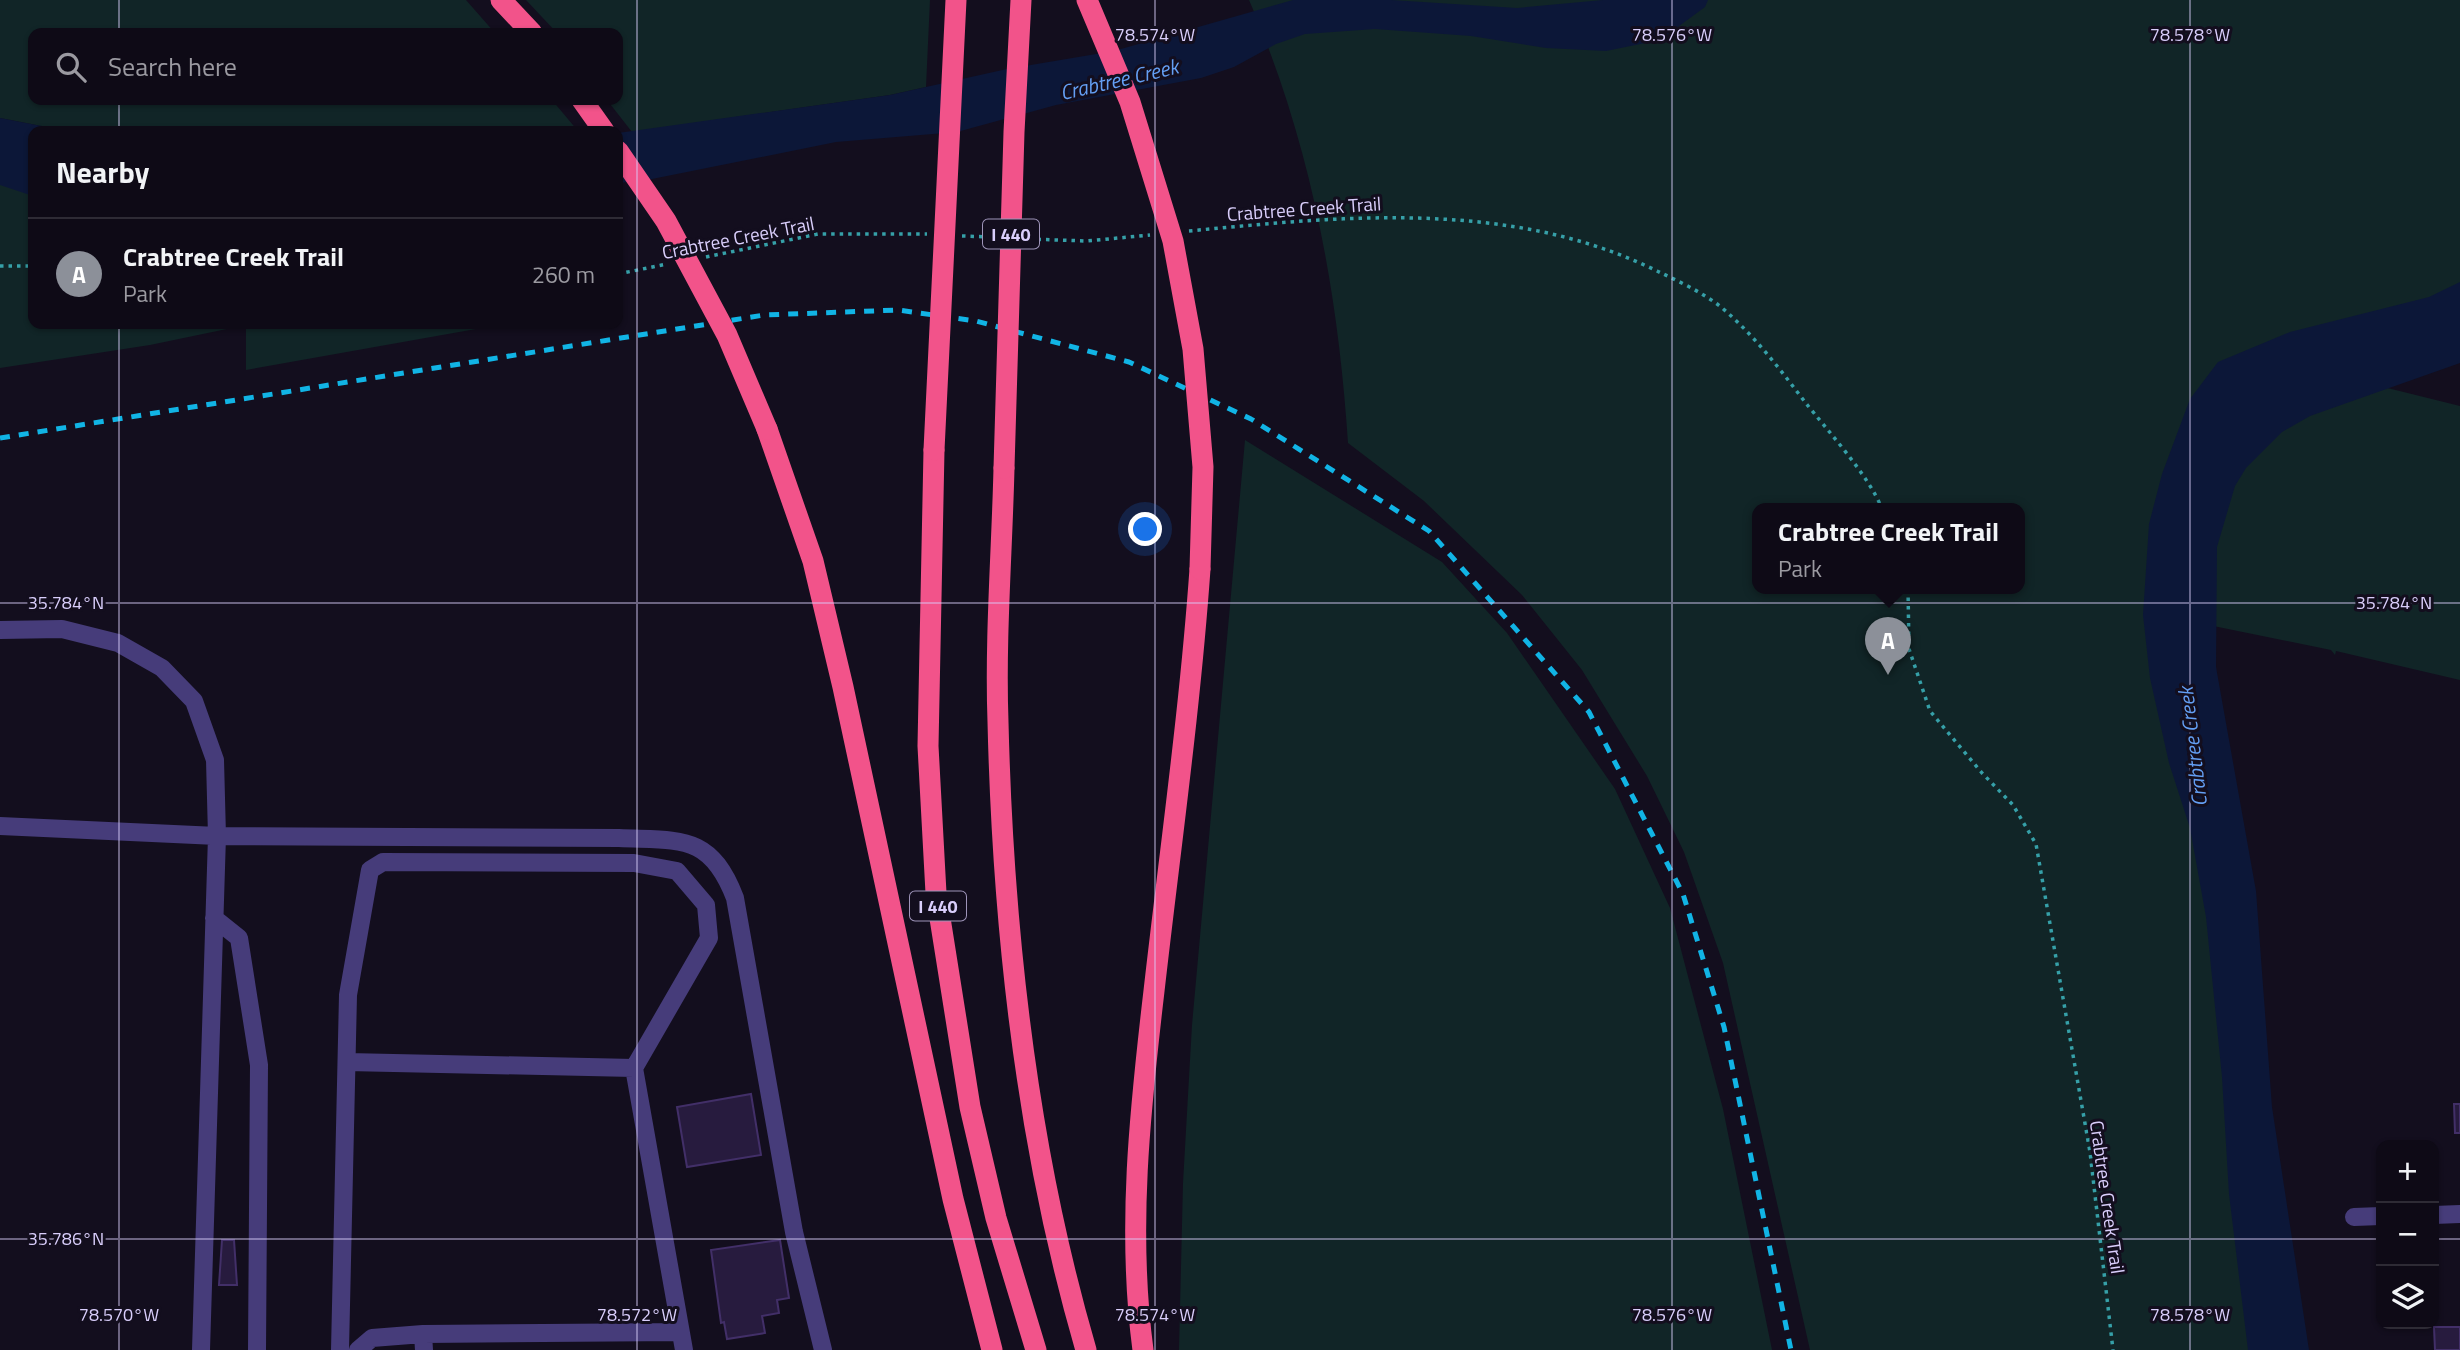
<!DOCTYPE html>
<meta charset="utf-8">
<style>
body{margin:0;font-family:"Titillium Web",sans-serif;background:#17131f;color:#f1f3f6}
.controls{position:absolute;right:21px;bottom:21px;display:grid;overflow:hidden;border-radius:14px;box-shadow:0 2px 5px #0004}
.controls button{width:63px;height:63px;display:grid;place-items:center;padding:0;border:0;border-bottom:2px solid #2e2b35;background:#0e0a16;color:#f1f3f6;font:35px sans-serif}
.you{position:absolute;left:1146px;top:530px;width:24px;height:24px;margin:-18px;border:5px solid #fff;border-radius:50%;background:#1a73e8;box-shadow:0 0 0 10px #1a73e833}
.badge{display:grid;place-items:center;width:46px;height:46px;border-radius:50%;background:#8c9099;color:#fff;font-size:23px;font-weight:700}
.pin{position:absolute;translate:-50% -58px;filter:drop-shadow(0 2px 4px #0008)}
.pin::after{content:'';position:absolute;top:37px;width:24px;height:21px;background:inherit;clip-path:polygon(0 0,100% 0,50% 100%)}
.popup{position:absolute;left:1752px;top:503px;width:273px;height:91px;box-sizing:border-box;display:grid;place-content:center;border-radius:14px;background:#0e0a16;filter:drop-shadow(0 2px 5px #0005);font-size:23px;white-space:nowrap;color:#9b9aa1}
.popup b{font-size:26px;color:#f1f3f6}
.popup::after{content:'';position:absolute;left:50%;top:100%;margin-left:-14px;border:14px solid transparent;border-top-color:#0e0a16}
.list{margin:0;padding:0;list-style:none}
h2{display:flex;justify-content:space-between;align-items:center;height:91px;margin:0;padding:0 28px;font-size:30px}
h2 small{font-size:23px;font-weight:400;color:#9b9aa1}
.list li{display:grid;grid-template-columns:46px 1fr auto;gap:21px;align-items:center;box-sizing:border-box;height:112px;padding:0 28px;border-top:2px solid #2e2b35}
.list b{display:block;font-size:26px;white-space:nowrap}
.list p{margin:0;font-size:23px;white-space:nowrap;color:#9b9aa1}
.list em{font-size:23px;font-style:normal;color:#9b9aa1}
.icon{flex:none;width:38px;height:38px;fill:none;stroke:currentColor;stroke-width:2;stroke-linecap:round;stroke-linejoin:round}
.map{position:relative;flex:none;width:2460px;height:1350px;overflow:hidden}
.search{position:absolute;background:#0e0a16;box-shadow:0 2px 5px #0004;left:28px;top:28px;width:595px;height:77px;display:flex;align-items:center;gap:18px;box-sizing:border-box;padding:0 24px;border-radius:14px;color:#9b9aa1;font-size:26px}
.panel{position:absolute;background:#0e0a16;box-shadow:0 2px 5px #0004;left:28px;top:126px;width:595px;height:203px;border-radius:14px}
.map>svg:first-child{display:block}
.green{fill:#112527;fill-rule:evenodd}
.water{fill:#0c1738}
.building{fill:#271b3e;stroke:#422f68;stroke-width:2}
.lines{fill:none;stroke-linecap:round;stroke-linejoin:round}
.path{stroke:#36a0a8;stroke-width:3.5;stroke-dasharray:3.5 5;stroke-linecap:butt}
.minor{stroke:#463c7a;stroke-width:18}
.highway{stroke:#f2538a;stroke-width:21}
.rail{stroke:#11b4e5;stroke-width:5;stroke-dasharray:10 9;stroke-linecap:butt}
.highway-bridge{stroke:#f2538a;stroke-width:21}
.ticks{fill:none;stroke:#d9cefb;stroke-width:2;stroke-opacity:0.45}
.labels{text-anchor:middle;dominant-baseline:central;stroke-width:6;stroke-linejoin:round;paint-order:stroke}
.shield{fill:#130e1e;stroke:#9e94b9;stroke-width:2}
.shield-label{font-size:18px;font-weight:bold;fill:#d9cefb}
.street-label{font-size:19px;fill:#d9cefb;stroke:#130e1e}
.water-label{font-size:21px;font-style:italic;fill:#649ff4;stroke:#130e1e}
.ticks-label{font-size:18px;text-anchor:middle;fill:#d9cefb;stroke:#130e1e;stroke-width:6;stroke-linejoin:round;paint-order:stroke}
</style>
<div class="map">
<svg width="2460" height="1350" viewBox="0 0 2460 1350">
<rect width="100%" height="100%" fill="#130e1e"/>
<path class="green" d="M 0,0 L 466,0 L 495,33 L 33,33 L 33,100 L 552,100 L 578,131 L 67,131 L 0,118 Z
M 526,0 L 930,0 L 926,87 L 890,95 L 632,132 L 607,100 L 618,100 L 618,33 L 557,33 Z
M 1249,0 L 2460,0 L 2460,353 L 2323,372 L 2460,406 L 2460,680 L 2336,651 L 2335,655 L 2331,650 L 2184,620 L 2271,1350 L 1810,1350 L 1723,963 L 1684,852 L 1647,776 L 1582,670 L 1522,595 L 1424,501 L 1348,443 C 1338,290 1310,141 1249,0 ZM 1757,509 L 2019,509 L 2019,589 L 1757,589 Z
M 0,155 L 33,167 L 33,324 L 504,324 L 246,370 L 246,325 L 150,345 L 0,368 Z
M 1245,440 L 1442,562 L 1507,633 L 1615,789 L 1670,908 L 1723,1109 L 1772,1350 L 1179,1350 L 1183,1183 L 1192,1025 Z"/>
<path class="water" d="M 1293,0 L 1391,0 L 1517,8 L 1603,0 L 1708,0 L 1705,7 L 1660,40 L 1606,51 L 1546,48 L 1471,36 L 1375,29 L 1305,34 L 1276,44 L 1234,67 L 1201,78 L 1056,105 L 957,132 L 836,142 L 642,181 L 618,183 L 618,133 L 890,95 L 1007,69 L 1114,51 Z
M 0,118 L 67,131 L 33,131 L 33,196 L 0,185 Z
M 2460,282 L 2460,363 L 2310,416 L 2282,432 L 2246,468 L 2235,486 L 2217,547 L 2216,667 L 2256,891 L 2272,1107 L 2309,1350 L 2248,1350 L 2229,1194 L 2222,1077 L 2206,917 L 2190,828 L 2169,763 L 2150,678 L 2143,615 L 2149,524 L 2162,474 L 2190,399 L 2218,362 L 2290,332 L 2429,297 Z"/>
<path class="building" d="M 751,1094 L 761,1155 L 687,1167 L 677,1107 Z
M 2454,1104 L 2460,1104 L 2460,1133 L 2455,1133 Z
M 222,1240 L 234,1240 L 237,1285 L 219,1285 Z
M 780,1240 L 789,1298 L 777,1300 L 779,1313 L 762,1316 L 765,1333 L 727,1339 L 724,1322 L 721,1323 L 711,1250 Z
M 2434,1327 L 2460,1327 L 2460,1350 L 2435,1350 Z"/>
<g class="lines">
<path class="path" d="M 1189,231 C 1345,216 1511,199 1657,271 C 1678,281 1702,292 1721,307 C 1754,335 1779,368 1805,402 C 1827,430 1870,477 1882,509
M 962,236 L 993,237
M 1029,239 L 1087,241 L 1150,235
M 706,257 L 818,234 L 927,234
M 0,266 L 33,266
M 618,274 L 667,264
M 1908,589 L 1909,649 L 1930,711 L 1982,773 L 2013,805 L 2036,844 L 2090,1152 L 2113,1350"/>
<path class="minor" d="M 0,630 L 62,629 L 118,643 L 162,668 L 194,701 L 215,760 L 217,836 L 201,1350
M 0,826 L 217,836 L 619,838 C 680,841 710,833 735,898 L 794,1232 L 823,1350
M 214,918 L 239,938 L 259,1065 L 257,1350
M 347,1062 L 634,1068
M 2434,1215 L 2460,1214
M 2354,1217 L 2381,1216
M 423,1334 L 681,1332
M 340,1350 L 348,995 L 370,870 L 383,862 L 634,863 L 677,871 L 706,905 L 709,938 L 634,1068 L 684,1350
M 358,1350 L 372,1338 L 423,1334 L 424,1350"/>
<path class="highway" d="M 501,0 L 532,33
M 582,100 L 604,131
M 767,429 L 813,561 L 843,687 L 953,1199 L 992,1350
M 934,450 L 928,746 L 936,893 L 970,1107 L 996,1218 L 1036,1350
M 1004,468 C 1002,552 995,638 998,722 C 1003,932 1027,1148 1086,1350
M 1143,1350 C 1127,1230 1140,1110 1154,991 C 1170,850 1190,710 1200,569"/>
<path class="rail" d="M 0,438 L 764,315 L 898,310 L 976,321 L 1129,362 L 1251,419 L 1429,531 L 1589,712 L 1683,894 L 1724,1027 L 1791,1350"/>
<path class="highway-bridge" d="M 1087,0 L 1130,102 L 1173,241 L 1193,349 L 1203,467 L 1200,569
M 618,151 L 666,221 L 727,335 L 767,429
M 934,450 L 956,0
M 1004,468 L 1014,132 L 1021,0"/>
</g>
<path class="ticks" d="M 119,0 L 119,33M 637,0 L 637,1350M 1155,0 L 1155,1350M 1672,0 L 1672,1350M 2190,0 L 2190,1350M 119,100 L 119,131M 119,324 L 119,1350M 0,603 L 2460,603M 0,1239 L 2381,1239M 2434,1239 L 2460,1239"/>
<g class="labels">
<g class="shield">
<rect x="983" y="219.5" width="56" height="29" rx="5"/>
<rect x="910" y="891.5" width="56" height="29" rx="5"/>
</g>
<g class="shield-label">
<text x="1011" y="234">I 440</text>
<text x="938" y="906">I 440</text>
</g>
<g class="street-label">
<text transform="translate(1304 208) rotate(-4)">Crabtree Creek Trail</text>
<text transform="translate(738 237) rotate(-11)">Crabtree Creek Trail</text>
<text transform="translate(2108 1197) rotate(82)">Crabtree Creek Trail</text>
</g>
<g class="water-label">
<text transform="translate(1119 79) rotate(-13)">Crabtree Creek</text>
<text transform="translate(2192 747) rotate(-97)">Crabtree Creek</text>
</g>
</g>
<g class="ticks-label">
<text x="1155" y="41">78.574°W</text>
<text x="1672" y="41">78.576°W</text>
<text x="2190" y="41">78.578°W</text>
<text x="2394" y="609">35.784°N</text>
<text x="66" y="609">35.784°N</text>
<text x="66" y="1245">35.786°N</text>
<text x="119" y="1321">78.570°W</text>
<text x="637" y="1321">78.572°W</text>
<text x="1155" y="1321">78.574°W</text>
<text x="1672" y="1321">78.576°W</text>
<text x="2190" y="1321">78.578°W</text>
</g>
</svg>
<div class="controls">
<button>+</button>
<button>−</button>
<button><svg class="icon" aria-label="layers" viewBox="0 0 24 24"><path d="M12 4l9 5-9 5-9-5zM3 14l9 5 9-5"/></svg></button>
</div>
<div class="you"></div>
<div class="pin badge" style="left:1888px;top:675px">A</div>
<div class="popup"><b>Crabtree Creek Trail</b>Park</div>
<div class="search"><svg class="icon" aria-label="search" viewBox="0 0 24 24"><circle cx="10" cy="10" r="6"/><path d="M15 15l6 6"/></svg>Search here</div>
<section class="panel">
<h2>Nearby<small></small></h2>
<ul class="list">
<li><span class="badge">A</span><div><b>Crabtree Creek Trail</b><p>Park</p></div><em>260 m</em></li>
</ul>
</section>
</div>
